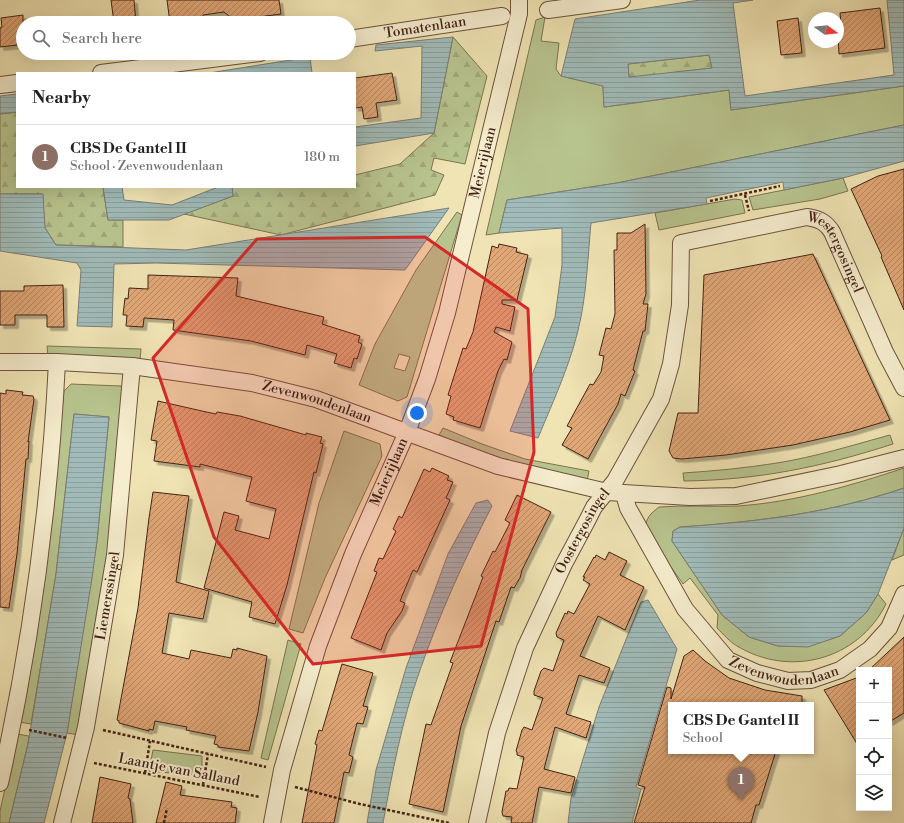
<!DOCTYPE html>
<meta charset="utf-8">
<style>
body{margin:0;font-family:"Libre Bodoni",serif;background:#f2f2f2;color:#222}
.controls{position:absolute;right:12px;bottom:12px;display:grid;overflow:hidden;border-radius:0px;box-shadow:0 4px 16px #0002}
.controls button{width:36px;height:36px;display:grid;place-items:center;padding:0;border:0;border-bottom:1px solid #e0e0e0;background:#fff;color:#222;font:20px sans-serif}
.compass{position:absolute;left:808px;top:12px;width:36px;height:36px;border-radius:50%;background:#fff;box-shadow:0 4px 16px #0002;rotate:105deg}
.you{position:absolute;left:417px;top:413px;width:14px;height:14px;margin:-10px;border:3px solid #fff;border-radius:50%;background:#1a73e8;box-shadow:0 0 0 6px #1a73e833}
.badge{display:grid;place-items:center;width:26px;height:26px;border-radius:50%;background:#8f2418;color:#fff;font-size:13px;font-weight:700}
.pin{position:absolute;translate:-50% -33px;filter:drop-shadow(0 1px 2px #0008)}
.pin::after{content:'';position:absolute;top:21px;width:14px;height:12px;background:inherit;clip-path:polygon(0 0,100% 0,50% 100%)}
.popup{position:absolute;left:668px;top:702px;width:146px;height:52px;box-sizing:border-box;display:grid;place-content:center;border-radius:0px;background:#fff;filter:drop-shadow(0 1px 3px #0005);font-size:13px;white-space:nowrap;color:#767676}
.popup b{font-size:15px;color:#222}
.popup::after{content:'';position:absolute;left:50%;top:100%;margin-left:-8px;border:8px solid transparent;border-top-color:#fff}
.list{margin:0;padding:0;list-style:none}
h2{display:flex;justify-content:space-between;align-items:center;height:52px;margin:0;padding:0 16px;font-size:17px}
h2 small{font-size:13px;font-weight:400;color:#767676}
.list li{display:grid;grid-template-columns:26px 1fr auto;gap:12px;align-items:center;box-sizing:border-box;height:64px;padding:0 16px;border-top:1px solid #e0e0e0}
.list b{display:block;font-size:15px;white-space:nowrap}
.list p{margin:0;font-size:13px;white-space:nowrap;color:#767676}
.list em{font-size:13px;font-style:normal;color:#767676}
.icon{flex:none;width:22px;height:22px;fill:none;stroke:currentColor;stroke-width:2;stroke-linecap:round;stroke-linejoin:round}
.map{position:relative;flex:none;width:904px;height:823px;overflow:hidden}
.search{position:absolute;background:#fff;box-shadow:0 4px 16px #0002;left:16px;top:16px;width:340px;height:44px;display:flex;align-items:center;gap:10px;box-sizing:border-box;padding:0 14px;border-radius:22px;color:#767676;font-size:15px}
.panel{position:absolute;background:#fff;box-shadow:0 4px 16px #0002;left:16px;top:72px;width:340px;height:116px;border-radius:0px}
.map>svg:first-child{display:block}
.green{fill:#b8c48e;stroke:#7e7352;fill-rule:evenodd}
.forest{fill:url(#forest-firs);stroke:#7e7352}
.water{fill:url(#water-rules);stroke:#7b7e77;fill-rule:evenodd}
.building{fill:url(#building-hatch);stroke:#432215;filter:url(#shadow)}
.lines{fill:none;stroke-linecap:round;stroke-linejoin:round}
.minor-casing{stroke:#6e523d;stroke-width:18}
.path{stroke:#432215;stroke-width:2.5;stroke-dasharray:3 2;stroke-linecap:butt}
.minor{stroke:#f5edce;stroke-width:16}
.marked{fill:#d62828;fill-opacity:0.2;stroke:#d62828;stroke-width:3;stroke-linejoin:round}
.labels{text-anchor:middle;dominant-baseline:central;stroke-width:4;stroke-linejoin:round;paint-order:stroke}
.street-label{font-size:14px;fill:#432215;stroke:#f5edce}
</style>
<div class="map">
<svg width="904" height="823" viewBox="0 0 904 823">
<defs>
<pattern id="forest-firs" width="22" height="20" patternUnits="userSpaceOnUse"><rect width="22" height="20" fill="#b8c48e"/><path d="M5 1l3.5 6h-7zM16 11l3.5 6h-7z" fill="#9fa87a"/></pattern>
<pattern id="water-rules" width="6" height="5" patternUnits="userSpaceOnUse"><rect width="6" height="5" fill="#a0bbb9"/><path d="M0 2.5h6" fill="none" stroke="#8ba09e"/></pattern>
<pattern id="building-hatch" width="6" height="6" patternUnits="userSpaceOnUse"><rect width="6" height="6" fill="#e1a777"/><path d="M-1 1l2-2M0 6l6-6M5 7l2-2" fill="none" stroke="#b88860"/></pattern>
<filter id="shadow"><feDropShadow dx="3.5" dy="3.5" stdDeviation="0" flood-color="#0004"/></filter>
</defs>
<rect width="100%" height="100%" fill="#f0e4b4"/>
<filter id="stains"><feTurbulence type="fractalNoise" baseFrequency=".005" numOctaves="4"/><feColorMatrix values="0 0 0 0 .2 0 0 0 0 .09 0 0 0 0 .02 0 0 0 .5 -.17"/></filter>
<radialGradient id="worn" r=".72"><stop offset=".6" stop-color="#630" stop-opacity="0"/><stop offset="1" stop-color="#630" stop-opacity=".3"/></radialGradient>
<path class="green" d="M 545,17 L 541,41 L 559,43 L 556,69 L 561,76 L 603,86 L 604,107 L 729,90 L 731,110 L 904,86 L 904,125 L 617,183 L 507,200 L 499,233 L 486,235 L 536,20 Z
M 843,178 L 848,191 L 820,199 L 753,210 L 749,197 Z
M 735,199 L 742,200 L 745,213 L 659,230 L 655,213 Z
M 457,212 L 462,215 L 407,397 L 398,401 L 359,385 L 375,344 L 416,270 ZM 399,354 L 410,357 L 405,371 L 394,368 Z
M 47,346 L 141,349 L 140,360 L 48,357 Z
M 71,384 L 121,386 L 124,396 L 106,579 L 99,620 L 95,624 L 79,735 L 67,733 L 97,541 L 109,417 L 74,414 L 56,574 L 31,724 L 19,722 L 48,552 L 64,391 Z
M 443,428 L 482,444 L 525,459 L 589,471 L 587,481 L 479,453 L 439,435 Z
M 344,431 L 380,444 L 382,456 L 325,578 L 303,633 L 289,629 L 319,503 Z
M 890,435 L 893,444 C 822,467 758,480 684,481 L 683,473 C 714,471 746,468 777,463 C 815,457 853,445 890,435 Z
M 904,468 L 904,488 C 831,513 756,522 680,527 L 673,531 L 672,541 L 722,615 L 749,637 L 778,646 L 809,646 L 840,636 L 866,613 L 878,594 L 886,604 C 858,660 790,678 737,646 C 730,642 723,634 717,628 L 718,615 L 690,578 L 683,584 C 675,572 646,535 646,524 C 647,516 654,511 659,507 C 685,505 712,507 738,506 C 795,502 850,486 904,468 Z
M 904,528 L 904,555 L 892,560 Z
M 288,640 L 301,644 L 268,760 L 261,758 Z
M 17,734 L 29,736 L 28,744 L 9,823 L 0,823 L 0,811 Z
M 153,750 L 202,756 L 202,776 L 149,771 Z"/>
<path class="forest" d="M 453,37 L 487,76 L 465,164 L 434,158 L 431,170 L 444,175 L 435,195 L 281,235 L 184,214 L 233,196 L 232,187 L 355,187 L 355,175 L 400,164 L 434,133 Z
M 709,55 L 712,68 L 629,78 L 628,64 Z
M 17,112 L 17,187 L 103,187 L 108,220 L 123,220 L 123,247 L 56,245 L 45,228 L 42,194 L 0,194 L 0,114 Z"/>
<path class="water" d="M 700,0 L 753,0 L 733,3 L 745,96 L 894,75 L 887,0 L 904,0 L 904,86 L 731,110 L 729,90 L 604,107 L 603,86 L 561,76 L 575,19 ZM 709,55 L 712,68 L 629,77 L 628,64 Z
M 453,37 L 434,133 L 355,146 L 355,127 L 421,118 L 422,46 L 375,51 L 376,45 Z
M 310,57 L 312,73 L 209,73 Z
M 17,94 L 17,112 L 0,114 L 0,96 Z
M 904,125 L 904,161 L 843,178 L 784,190 L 783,182 L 706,198 L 707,204 L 591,223 C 588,254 587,286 581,317 C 573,359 554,399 538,438 L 510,431 L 555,317 L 562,265 L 562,228 L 499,233 L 507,200 L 617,183 Z
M 103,187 L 122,187 L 124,200 L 172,205 L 218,187 L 232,187 L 233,196 L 169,220 L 108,220 Z
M 0,194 L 43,194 L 45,228 L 56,245 L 186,250 L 449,208 L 405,270 L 156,263 L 114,264 L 112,327 L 77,326 L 81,270 L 77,263 L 0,251 Z
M 74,414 L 109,417 L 97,541 L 92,578 L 67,733 L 44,823 L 9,823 L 28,744 L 56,574 Z
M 904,488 L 904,528 L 878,594 L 866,613 L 840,636 L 808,647 L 778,646 L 749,637 L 722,615 L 672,541 L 673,531 L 680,527 C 757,522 831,513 904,488 Z
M 488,500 L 492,506 C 464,560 439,615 419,673 C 402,720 392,774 383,823 L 367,823 L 376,770 L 406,668 L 448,554 L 476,503 Z
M 648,600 L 677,649 L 636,787 L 641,789 L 632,823 L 568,823 L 571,798 L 599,707 L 641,602 Z"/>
<path class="building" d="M 111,0 L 134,0 L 136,23 L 114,23 Z
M 167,0 L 279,0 L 281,14 L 258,17 L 259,22 L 250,23 L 235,23 L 234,20 L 224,12 L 203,15 L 204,23 L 170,23 Z
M 880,8 L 885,48 L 839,54 L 838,35 L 842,35 L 840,13 Z
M 23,15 L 23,37 L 17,38 L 18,45 L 0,47 L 0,28 L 2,27 L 1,18 Z
M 798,18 L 802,53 L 781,55 L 777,21 Z
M 392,73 L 397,100 L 376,103 L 378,117 L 364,119 L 362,107 L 355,108 L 355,78 Z
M 904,169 L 904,310 L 881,257 L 882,256 L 851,189 L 878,176 Z
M 645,224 L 646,294 L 643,304 L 648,304 L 645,331 L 643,331 L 633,370 L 635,371 L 625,396 L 621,394 L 618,404 L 588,459 L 562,445 L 572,428 L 567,426 L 590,384 L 593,385 L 601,372 L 604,356 L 599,355 L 606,328 L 611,329 L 615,314 L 614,250 L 617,250 L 617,233 L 631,233 Z
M 499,244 L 517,248 L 516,252 L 528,255 L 517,300 L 502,300 L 502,304 L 515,307 L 510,331 L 496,327 L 494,332 L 512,342 L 507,360 L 504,359 L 498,371 L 480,428 L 453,420 L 454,417 L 446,414 L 451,396 L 448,395 L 463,348 L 466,349 L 473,332 L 492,246 L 498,248 Z
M 813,254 L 890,420 L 850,432 L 793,445 L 726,455 L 682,459 L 673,458 L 669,451 L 678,413 L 698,413 L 704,275 Z
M 148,275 L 238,278 L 236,296 L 324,317 L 322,324 L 360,336 L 358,342 L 362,344 L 357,359 L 354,358 L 351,368 L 334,363 L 337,354 L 307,345 L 305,355 L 251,341 L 173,330 L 174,320 L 144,318 L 143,327 L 126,326 L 127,315 L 123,315 L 125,298 L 128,299 L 129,288 L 148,289 Z
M 63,285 L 64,327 L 47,327 L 47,315 L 15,315 L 15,325 L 0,325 L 0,291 L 24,291 L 24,286 Z
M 6,390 L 23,392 L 22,395 L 33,396 L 34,399 L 28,442 L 29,441 L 28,459 L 26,459 L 17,554 L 9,608 L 0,607 L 0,393 L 6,394 Z
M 158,401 L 202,411 L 216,414 L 217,412 L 240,416 L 306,435 L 306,433 L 322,437 L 320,443 L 323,444 L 316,473 L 314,472 L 287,585 L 275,624 L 249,617 L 252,602 L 204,588 L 224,512 L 239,516 L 235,530 L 269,539 L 276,509 L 246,501 L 252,477 L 200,464 L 200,467 L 154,461 L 157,441 L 151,440 Z
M 432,468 L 449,476 L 447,480 L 453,482 L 446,498 L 450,500 L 417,572 L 413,570 L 400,601 L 405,603 L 402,611 L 387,633 L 381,650 L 351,638 L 377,572 L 374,571 L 379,558 L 383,559 L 396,531 L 393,529 L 399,516 L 402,518 L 424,469 L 430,472 Z
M 153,492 L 189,496 L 176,582 L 209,591 L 203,619 L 169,613 L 162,653 L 189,659 L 191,650 L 231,658 L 233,649 L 237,650 L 237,648 L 267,656 L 258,712 L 249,751 L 218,747 L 218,745 L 214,744 L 216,736 L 186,730 L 187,727 L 155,721 L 153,730 L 149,729 L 149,731 L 119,723 L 119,721 L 117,720 L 138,608 L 149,518 Z
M 517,495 L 551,512 L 522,570 L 520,578 L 514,588 L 511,587 L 499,622 L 496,621 L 461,726 L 443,812 L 409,804 L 426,724 L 431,725 L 453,663 L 450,662 L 483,577 L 481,576 L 493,551 L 495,552 L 510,523 L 505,520 Z
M 609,552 L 627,561 L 620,575 L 644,587 L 625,630 L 598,616 L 580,656 L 610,668 L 604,683 L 579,675 L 566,714 L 591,722 L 586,738 L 555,727 L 544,769 L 575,777 L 571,793 L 539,787 L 532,823 L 511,823 L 512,817 L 503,816 L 502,812 L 506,791 L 508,791 L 509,788 L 517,789 L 521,771 L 524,757 L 517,755 L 517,752 L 516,751 L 522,730 L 524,727 L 532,730 L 543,698 L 534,695 L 534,691 L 541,671 L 544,668 L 553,671 L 564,640 L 557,637 L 556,633 L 565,613 L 567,614 L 568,611 L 574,614 L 590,584 L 583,580 L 585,577 L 583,577 L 594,557 L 595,558 L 596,555 L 605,560 Z
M 904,637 L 904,713 L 889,722 L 889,670 L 869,670 Z
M 693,650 L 705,661 L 729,678 L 765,690 L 802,696 L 802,705 L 671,705 L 671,751 L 776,751 L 759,805 L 756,805 L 751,823 L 634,823 L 645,787 L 638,785 L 667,687 L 671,688 L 671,699 L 684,656 Z
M 342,664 L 373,673 L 363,706 L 368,707 L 363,724 L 357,723 L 349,755 L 353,757 L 349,773 L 344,772 L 334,823 L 302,823 L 317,745 L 315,744 L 319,730 L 322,731 Z
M 859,677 L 859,747 L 824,690 Z
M 100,777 L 131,784 L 128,798 L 130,799 L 133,823 L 92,823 Z
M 166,782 L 182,786 L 180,795 L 232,802 L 231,807 L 237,808 L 235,823 L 156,823 Z"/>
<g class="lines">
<defs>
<g id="minor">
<path d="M 548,10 L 622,0"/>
<path id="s1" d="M 349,39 L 502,16"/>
<path d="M 101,73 L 260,53"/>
<path d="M 0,85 L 17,83"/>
<path id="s2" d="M 0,362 L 57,362 L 132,366 L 252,383 L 316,399 L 498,466 L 607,492 L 690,497 L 736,496 L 841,474 L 904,458"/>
<path id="s3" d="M 624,494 L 628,508 L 685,609 L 728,660 L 757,673 L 788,681 L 811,680 L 840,670 L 870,649 L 889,628 L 904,594"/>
<path d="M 0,783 C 31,645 50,504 57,362"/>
<path id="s4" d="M 62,823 L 86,727 L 115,555 L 132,366"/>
<path id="s5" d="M 272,823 L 282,770 L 318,646 L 353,554 L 407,432 L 427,379 L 447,313 L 519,14 L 519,0"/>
<path id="s6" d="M 477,823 L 497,733 L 525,648 L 564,564 L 588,519 L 594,507 L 615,481 L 661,399 L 671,364 L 680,305 L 681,243 L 807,217 C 819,219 826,222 832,232 L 885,352 L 904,388"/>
</g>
</defs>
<use href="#minor" class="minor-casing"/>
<path class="path" d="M 745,195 L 749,211
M 710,201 L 780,186
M 29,730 L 67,738
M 103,730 L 266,767
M 94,763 L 260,797
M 145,773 L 150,741
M 203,785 L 208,754
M 295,787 L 360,804 L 449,823
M 164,823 L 167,808"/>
<use href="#minor" class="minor"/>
</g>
<path class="marked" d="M 425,237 L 528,309 L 534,452 L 481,646 L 313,664 L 214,537 L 153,358 L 257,239 Z"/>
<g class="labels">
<g class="street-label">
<text stroke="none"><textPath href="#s1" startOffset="77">Tomatenlaan</textPath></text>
<text stroke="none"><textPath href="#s5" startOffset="695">Meierijlaan</textPath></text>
<text stroke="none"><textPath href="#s6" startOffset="801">Westergosingel</textPath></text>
<text stroke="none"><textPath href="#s2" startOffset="321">Zevenwoudenlaan</textPath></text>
<text stroke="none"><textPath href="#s5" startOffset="371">Meierijlaan</textPath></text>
<text stroke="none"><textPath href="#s6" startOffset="312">Oostergosingel</textPath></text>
<text stroke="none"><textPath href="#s4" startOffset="232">Liemerssingel</textPath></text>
<text stroke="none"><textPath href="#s3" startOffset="256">Zevenwoudenlaan</textPath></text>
<text transform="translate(179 770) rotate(11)">Laantje van Salland</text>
</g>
</g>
<rect width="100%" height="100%" filter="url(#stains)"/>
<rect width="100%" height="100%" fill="url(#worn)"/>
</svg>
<div class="controls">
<button>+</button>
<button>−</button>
<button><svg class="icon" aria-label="locate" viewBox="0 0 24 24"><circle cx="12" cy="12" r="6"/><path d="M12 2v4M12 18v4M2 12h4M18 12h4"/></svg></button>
<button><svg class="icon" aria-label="layers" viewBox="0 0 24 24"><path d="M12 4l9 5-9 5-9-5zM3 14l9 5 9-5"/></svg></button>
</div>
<svg class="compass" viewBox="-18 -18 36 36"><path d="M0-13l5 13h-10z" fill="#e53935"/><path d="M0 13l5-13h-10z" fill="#767676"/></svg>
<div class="you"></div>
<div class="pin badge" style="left:741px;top:800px;background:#8d6e63">1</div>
<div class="popup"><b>CBS De Gantel II</b>School</div>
<div class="search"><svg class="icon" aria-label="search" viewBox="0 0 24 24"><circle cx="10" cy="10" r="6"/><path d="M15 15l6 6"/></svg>Search here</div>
<section class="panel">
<h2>Nearby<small></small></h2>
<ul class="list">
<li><span class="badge" style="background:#8d6e63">1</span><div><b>CBS De Gantel II</b><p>School · Zevenwoudenlaan</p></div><em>180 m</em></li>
</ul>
</section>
</div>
